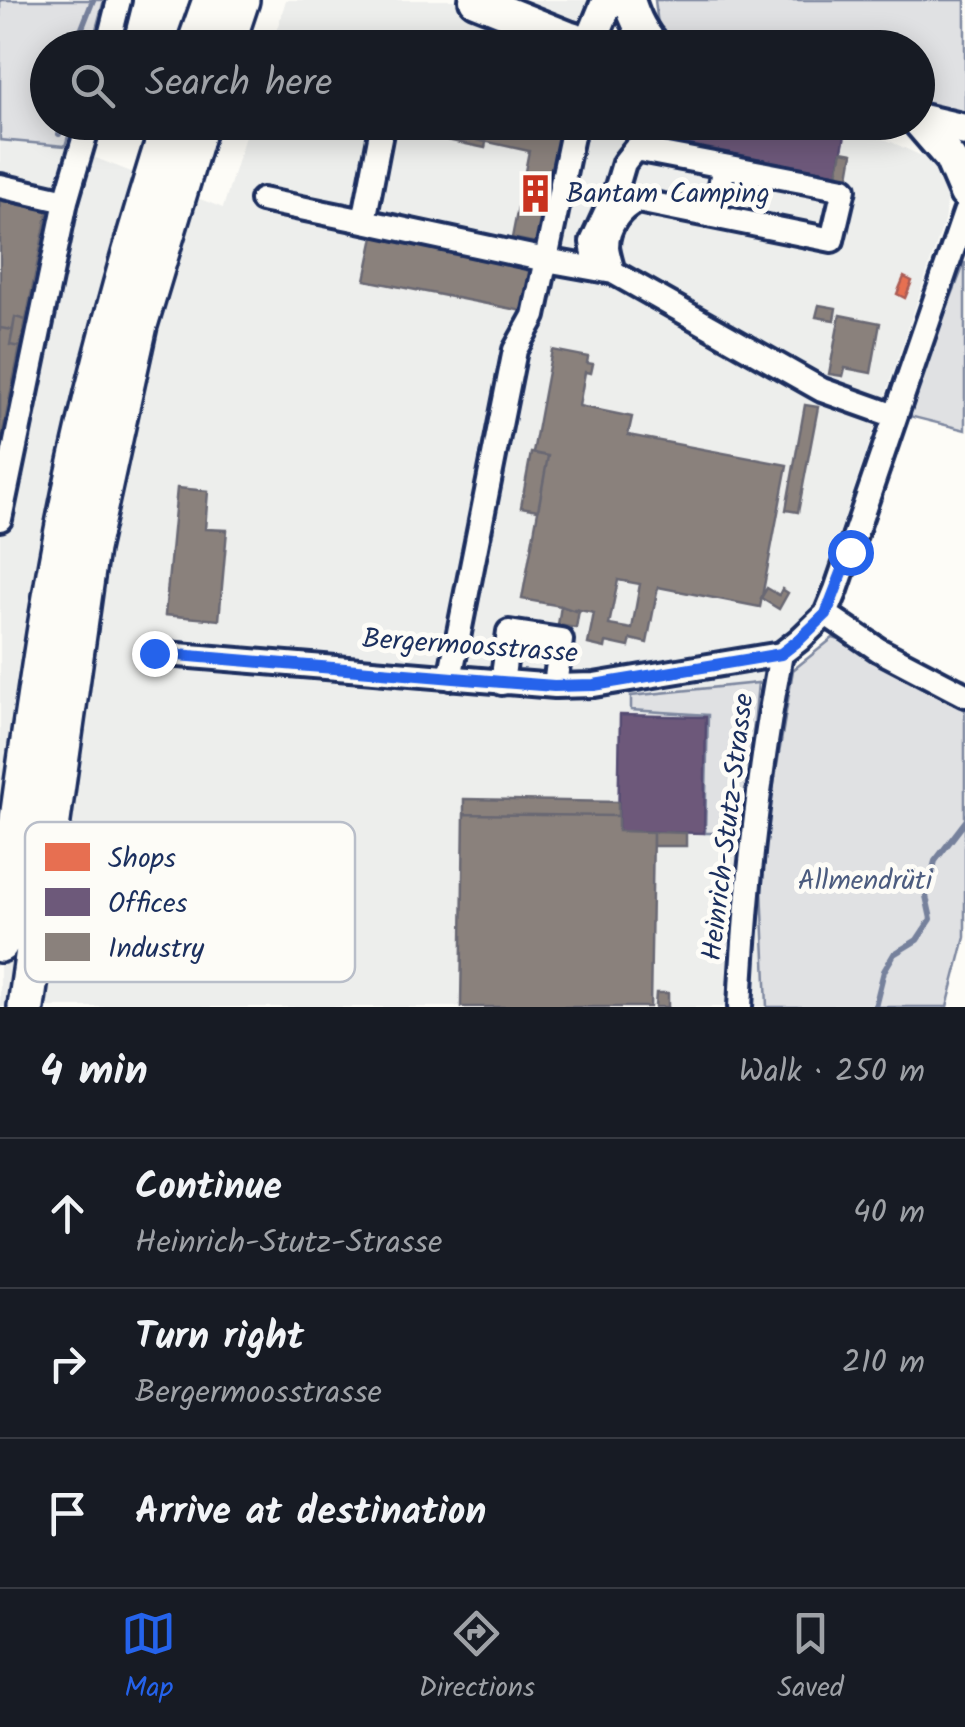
<!DOCTYPE html>
<meta charset="utf-8">
<style>
body{margin:0;font-family:Kalam,sans-serif;background:#242831;color:#f1f3f6}
.stop{position:absolute;width:30px;height:30px;margin:-22px;border:8px solid #2563eb;border-radius:50%;background:#fff}
.stop.end{background:#2563eb;border-color:#fff;box-shadow:0 2px 10px #0008}
.list{margin:0;padding:0;list-style:none}
h2{display:flex;justify-content:space-between;align-items:center;height:130px;margin:0;padding:0 40px;font-size:42px}
h2 small{font-size:32px;font-weight:400;color:#9ea1a6}
.list li{display:grid;grid-template-columns:65px 1fr auto;gap:30px;align-items:center;box-sizing:border-box;height:150px;padding:0 40px;border-top:2px solid #363941}
.list b{display:block;font-size:38px;white-space:nowrap}
.list p{margin:0;font-size:32px;white-space:nowrap;color:#9ea1a6}
.list em{font-size:32px;font-style:normal;color:#9ea1a6}
.icon{flex:none;width:55px;height:55px;fill:none;stroke:currentColor;stroke-width:2;stroke-linecap:round;stroke-linejoin:round}
.map{position:relative;flex:none;width:965px;height:1007px;overflow:hidden}
.search{position:absolute;background:#171b24;box-shadow:0 5px 25px #0003;left:30px;right:30px;top:30px;height:110px;display:flex;align-items:center;gap:25px;box-sizing:border-box;padding:0 35px;border-radius:55px;color:#9ea1a6;font-size:38px}
.sheet{height:580px;background:#171b24}
nav{display:flex;justify-content:space-around;align-items:center;box-sizing:border-box;height:140px;border-top:2px solid #363941;background:#171b24;font-size:28px;color:#9ea1a6}
nav a{display:grid;justify-items:center;gap:5px}
nav .on{color:#2563eb}
.map>svg:first-child{display:block}
.built{fill:#edeeec}
.green{fill:#e0e1e3;stroke:#7e88a0;stroke-width:2.5}
.shops{fill:#e76f51;stroke:#aa5c55;stroke-width:2.5}
.offices{fill:#6d597a;stroke:#544c72;stroke-width:2.5}
.industry{fill:#8a817c;stroke:#696873;stroke-width:2.5;fill-rule:evenodd}
.lines{fill:none;stroke-linecap:round;stroke-linejoin:round}
.stream{stroke:#76819c;stroke-width:6}
.minor-casing{stroke:#1b2f5e;stroke-width:30}
.major-casing{stroke:#1b2f5e;stroke-width:38}
.highway-casing{stroke:#1b2f5e;stroke-width:42}
.minor{stroke:#fdfcf7;stroke-width:22}
.major{stroke:#fdfcf7;stroke-width:30}
.highway{stroke:#fdfcf7;stroke-width:35}
.route{stroke:#2563eb;stroke-width:12}
.labels{text-anchor:middle;dominant-baseline:central;stroke-width:10;stroke-linejoin:round;paint-order:stroke}
.poi-label{font-size:28px;fill:#1b2f5e;stroke:#fdfcf7;text-anchor:start}
.street-label{font-size:28px;fill:#1b2f5e;stroke:#fdfcf7}
.park-label{font-size:28px;fill:#4c5c7f;stroke:#fdfcf7}
.key{fill:#fdfcf7;stroke:#b9bec9;stroke-width:2.5}
.key-label{font-size:28px;fill:#1b2f5e}
</style>
<div class="map">
<svg width="965" height="1007" viewBox="0 0 965 1007">
<rect width="100%" height="100%" fill="#fdfcf7"/>
<filter id="ink" filterUnits="userSpaceOnUse"><feTurbulence type="fractalNoise" baseFrequency=".01" numOctaves="2"/><feDisplacementMap in="SourceGraphic" scale="20" xChannelSelector="R" yChannelSelector="G"/><feConvolveMatrix kernelMatrix="1 2 1 2 8 2 1 2 1" color-interpolation-filters="sRGB"/></filter>
<g filter="url(#ink)">
<path class="built" d="M 286,0 L 598,0 L 579,47 L 271,48 Z
M 249,123 L 807,123 L 887,140 L 924,157 L 940,170 L 946,181 L 947,201 L 944,222 L 793,670 L 761,862 L 767,1007 L 0,1007 L 0,141 L 65,146 L 223,208 Z"/>
<path class="green" d="M 0,0 L 104,0 L 91,47 L 48,48 L 48,122 L 72,123 L 65,146 L 0,140 Z
M 655,0 L 965,0 L 965,112 L 918,103 L 918,48 L 676,47 L 659,34 Z
M 965,262 L 965,430 L 905,415 Z
M 833,638 L 965,679 L 965,937 L 947,1007 L 767,1007 L 761,862 L 793,670 Z
M 758,683 L 744,833 L 705,833 L 708,715 L 631,710 L 631,696 Z"/>
<path class="shops" d="M 904,277 L 912,281 L 905,298 L 897,294 Z"/>
<path class="offices" d="M 648,122 L 779,122 L 845,135 L 837,174 L 645,136 Z
M 620,715 L 706,717 L 704,833 L 618,831 Z"/>
<path class="industry" d="M 391,122 L 486,142 L 485,148 L 390,128 Z
M 398,122 L 548,122 L 566,126 L 542,244 L 512,238 L 529,151 Z
M 842,151 L 853,153 L 849,176 L 837,174 Z
M 0,200 L 48,210 L 26,320 L 15,317 L 13,330 L 0,328 Z
M 375,232 L 537,265 L 528,312 L 365,280 Z
M 819,305 L 836,308 L 834,320 L 816,317 Z
M 840,315 L 880,323 L 871,373 L 845,368 L 843,376 L 829,374 Z
M 15,317 L 26,320 L 20,347 L 10,345 Z
M 0,328 L 13,330 L 10,345 L 20,347 L 0,446 Z
M 552,350 L 588,357 L 587,363 L 593,364 L 591,373 L 585,372 L 579,406 L 632,417 L 628,435 L 787,465 L 760,607 L 658,587 L 647,643 L 631,639 L 629,647 L 606,642 L 605,648 L 588,644 L 594,613 L 575,609 L 575,611 L 561,606 L 522,599 L 548,456 L 533,453 ZM 618,580 L 640,584 L 632,629 L 609,625 Z
M 805,405 L 818,407 L 798,512 L 786,510 Z
M 531,453 L 548,456 L 538,510 L 521,507 Z
M 177,488 L 208,491 L 205,529 L 227,530 L 219,620 L 165,615 Z
M 767,588 L 779,595 L 782,589 L 788,593 L 779,609 L 761,598 Z
M 561,606 L 575,611 L 575,609 L 579,610 L 576,628 L 558,625 Z
M 464,799 L 618,802 L 618,816 L 464,814 Z
M 464,814 L 618,816 L 618,831 L 653,832 L 650,1007 L 461,1007 Z
M 653,832 L 686,833 L 686,846 L 653,846 Z
M 656,993 L 668,993 L 668,1007 L 655,1007 Z"/>
<g class="lines">
<path class="stream" d="M 77,48 L 82,28 L 93,0
M 59,134 L 64,122
M 875,1007 L 884,971 L 894,954 L 917,940 L 931,919 L 926,896 L 935,861 L 965,822"/>
<defs>
<path id="minor" d="M 107,48 L 119,0
M 635,149 L 844,189 L 832,240 L 638,201 C 620,208 607,227 607,247 C 608,255 611,264 613,272 L 595,261 L 592,242 L 616,190 L 624,163 Z
M 0,186 L 66,201
M 262,200 L 364,221 L 383,122
M 714,216 L 724,166
M 364,221 L 546,260 L 613,272 L 822,390 L 895,416
M 0,519 L 66,201 L 89,122
M 826,614 L 879,650 L 965,695
M 154,653 L 555,686 L 594,685 L 781,654
M 450,678 L 515,350 L 534,316 L 575,122
M 502,683 L 509,632 L 561,640 L 555,686
M 740,1007 C 746,889 759,770 781,654 L 799,640 L 826,614 L 836,590 L 965,213"/>
<path id="major" d="M 475,0 L 568,37 L 603,48
M 629,0 C 635,19 642,34 656,48
M 590,44 L 608,0
M 918,119 L 965,130
M 918,121 L 950,158 L 965,193"/>
<path id="highway" d="M 194,48 L 211,0
M 225,48 L 241,0
M 0,944 C 20,813 35,681 59,551 C 86,405 125,263 170,122
M 26,1007 L 90,549 L 139,325 L 200,122"/>
</defs>
<use href="#minor" class="minor-casing"/>
<use href="#major" class="major-casing"/>
<use href="#highway" class="highway-casing"/>
<use href="#minor" class="minor"/>
<use href="#major" class="major"/>
<use href="#highway" class="highway"/>
</g>
</g>
<g class="lines" filter="url(#ink)">
<path class="route" d="M 154,653 L 502,682 L 554,686 L 594,685 L 781,654 L 799,640 L 826,614 L 850,552"/>
</g>
<defs>
<symbol id="building-bare" viewBox="-9 -9 18 18"><path d="M-4-6H4V6H1V3H-1V6H-4ZM-2.5-4.3h1.7v1.8h-1.7ZM.8-4.3h1.7v1.8H.8ZM-2.5-1h1.7V.8h-1.7ZM.8-1h1.7V.8H.8Z" fill="#c8321e" stroke="#fdfcf7" stroke-width="2.5" paint-order="stroke"/></symbol>
</defs>
<g fill-rule="evenodd">
<use href="#building-bare" x="508" y="166" width="55" height="55"/>
</g>
<g class="labels">
<g class="poi-label">
<text x="566" y="194">Bantam Camping</text>
</g>
<g class="street-label">
<text transform="translate(470 647) rotate(4)">Bergermoosstrasse</text>
<text transform="translate(729 827) rotate(-83)">Heinrich-Stutz-Strasse</text>
</g>
<g class="park-label">
<text x="865" y="881">Allmendrüti</text>
</g>
</g>
<rect x="25" y="822" width="330" height="160" rx="15" class="key"/>
<rect x="45" y="843" width="45" height="28" fill="#e76f51"/>
<rect x="45" y="888" width="45" height="28" fill="#6d597a"/>
<rect x="45" y="933" width="45" height="28" fill="#8a817c"/>
<g class="key-label">
<text x="108" y="867">Shops</text>
<text x="108" y="912">Offices</text>
<text x="108" y="957">Industry</text>
</g>
</svg>
<div class="stop" style="left:850px;top:552px"></div>
<div class="stop end" style="left:154px;top:653px"></div>
<div class="search"><svg class="icon" aria-label="search" viewBox="0 0 24 24"><circle cx="10" cy="10" r="6"/><path d="M15 15l6 6"/></svg>Search here</div>
</div>
<section class="sheet">
<h2>4 min<small>Walk · 250 m</small></h2>
<ul class="list">
<li><svg class="icon" aria-label="ahead" viewBox="0 0 24 24"><path d="M12 20V5M6 11l6-6 6 6"/></svg><div><b>Continue</b><p>Heinrich-Stutz-Strasse</p></div><em>40 m</em></li>
<li><svg class="icon" aria-label="right" viewBox="0 0 24 24"><path d="M7 20v-9h11M14 6l5 5-5 5"/></svg><div><b>Turn right</b><p>Bergermoosstrasse</p></div><em>210 m</em></li>
<li><svg class="icon" aria-label="arrive" viewBox="0 0 24 24"><path d="M6 21V4h12l-3 4 3 4H6"/></svg><div><b>Arrive at destination</b></div></li>
</ul>
</section>
<nav>
<a class="on"><svg class="icon" aria-label="map" viewBox="0 0 24 24"><path d="M3 6l6-2 6 2 6-2v14l-6 2-6-2-6 2zM9 4v14M15 6v14"/></svg>Map</a>
<a><svg class="icon" aria-label="directions" viewBox="0 0 24 24"><path d="M12 3l9 9-9 9-9-9zM9 14v-3h6M13 9l2 2-2 2"/></svg>Directions</a>
<a><svg class="icon" aria-label="saved" viewBox="0 0 24 24"><path d="M7 4h10v16l-5-4-5 4z"/></svg>Saved</a>
</nav>
